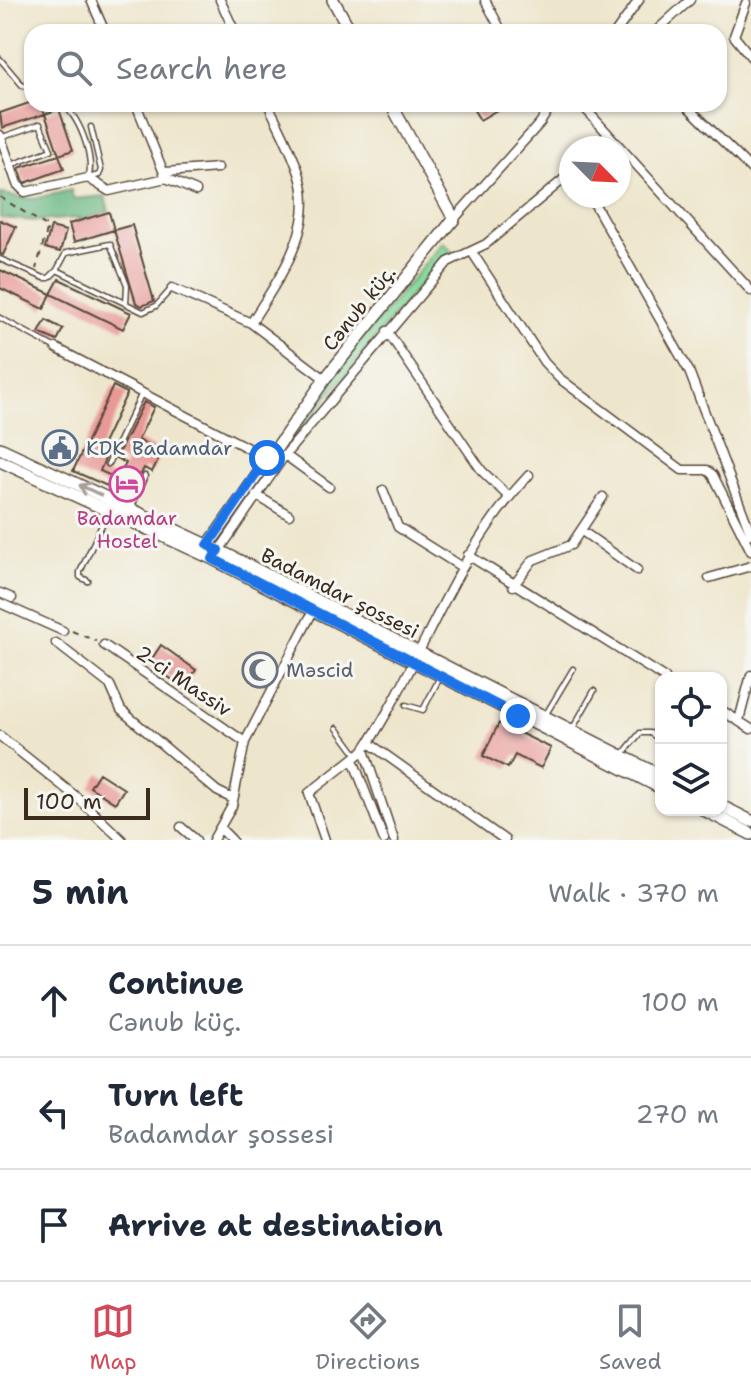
<!DOCTYPE html>
<meta charset="utf-8">
<style>
body{margin:0;font-family:"Shantell Sans",sans-serif;background:#f6f6f7;color:#1f2937}
.controls{position:absolute;right:24px;bottom:24px;display:grid;overflow:hidden;border-radius:16px;box-shadow:0 2px 6px #0004}
.controls button{width:72px;height:72px;display:grid;place-items:center;padding:0;border:0;border-bottom:2px solid #e0e1e3;background:#fff;color:#1f2937;font:40px sans-serif}
.compass{position:absolute;left:559px;top:136px;width:72px;height:72px;border-radius:50%;background:#fff;box-shadow:0 2px 6px #0004;rotate:114deg}
.scale{position:absolute;left:24px;bottom:20px;width:126px;box-sizing:border-box;padding-left:8px;border:4px solid #3b2a1e;border-top:0;font-size:22px;line-height:28px;white-space:nowrap;color:#3b2a1e;-webkit-text-stroke:6px #f6f6f2;paint-order:stroke}
.stop{position:absolute;width:24px;height:24px;margin:-18px;border:6px solid #1a73e8;border-radius:50%;background:#fff}
.stop.end{background:#1a73e8;border-color:#fff;box-shadow:0 2px 8px #0008}
.list{margin:0;padding:0;list-style:none}
h2{display:flex;justify-content:space-between;align-items:center;height:104px;margin:0;padding:0 32px;font-size:34px}
h2 small{font-size:26px;font-weight:400;color:#747a83}
.list li{display:grid;grid-template-columns:52px 1fr auto;gap:24px;align-items:center;box-sizing:border-box;height:112px;padding:0 32px;border-top:2px solid #e0e1e3}
.list b{display:block;font-size:30px;white-space:nowrap}
.list p{margin:0;font-size:26px;white-space:nowrap;color:#747a83}
.list em{font-size:26px;font-style:normal;color:#747a83}
.icon{flex:none;width:44px;height:44px;fill:none;stroke:currentColor;stroke-width:2;stroke-linecap:round;stroke-linejoin:round}
.map{position:relative;flex:none;width:751px;height:840px;overflow:hidden}
.search{position:absolute;background:#fff;box-shadow:0 2px 6px #0004;left:24px;right:24px;top:24px;height:88px;display:flex;align-items:center;gap:20px;box-sizing:border-box;padding:0 28px;border-radius:24px;color:#747a83;font-size:30px}
.sheet{height:440px;background:#fff}
nav{display:flex;justify-content:space-around;align-items:center;box-sizing:border-box;height:112px;border-top:2px solid #e0e1e3;background:#fff;font-size:22px;color:#747a83}
nav a{display:grid;justify-items:center;gap:4px}
nav .on{color:#d1495b}
.map>svg:first-child{display:block}
.green{fill:#83d89b;stroke:#5f815c;stroke-width:2}
.forest{fill:#6ab883;stroke:#527150;stroke-width:2}
.building{fill:#e89896}
.lines{fill:none;stroke-linecap:round;stroke-linejoin:round}
.lane-casing{stroke:#564638;stroke-width:7}
.street-casing{stroke:#564638;stroke-width:11}
.secondary-casing{stroke:#564638;stroke-width:14}
.path{stroke:#564638;stroke-width:2;stroke-dasharray:6 6;stroke-linecap:butt}
.lane{stroke:#fff;stroke-width:4}
.street{stroke:#fff;stroke-width:8}
.secondary{stroke:#fff;stroke-width:11}
.oneway{stroke:#a79f9a}
.route{stroke:#1a73e8;stroke-width:10}
.labels{text-anchor:middle;dominant-baseline:central;stroke-width:6;stroke-linejoin:round;paint-order:stroke}
.street-label{font-size:20px;fill:#3b2a1e;stroke:#f6f6f2}
.service-label{font-size:20px;fill:#4e5e75;stroke:#f6f6f2;text-anchor:start}
.hotel-label{font-size:20px;fill:#b23c85;stroke:#f6f6f2}
.worship-label{font-size:20px;fill:#5b616d;stroke:#f6f6f2;text-anchor:start}
</style>
<div class="map">
<svg width="751" height="840" viewBox="0 0 751 840">
<rect width="100%" height="100%" fill="#f6f6f2"/>
<filter id="ink" filterUnits="userSpaceOnUse"><feTurbulence type="fractalNoise" baseFrequency=".0125" numOctaves="2"/><feDisplacementMap in="SourceGraphic" scale="16" xChannelSelector="R" yChannelSelector="G"/><feConvolveMatrix kernelMatrix="1 2 1 2 8 2 1 2 1" color-interpolation-filters="sRGB"/></filter>
<filter id="wash" filterUnits="userSpaceOnUse"><feTurbulence type="fractalNoise" baseFrequency=".006" numOctaves="4" result="noise"/><feDisplacementMap in="SourceGraphic" scale="32" xChannelSelector="R" yChannelSelector="G"/><feGaussianBlur stdDeviation="1.8" result="paint"/><feColorMatrix in="noise" values="0 0 0 0 0 0 0 0 0 0 0 0 0 0 0 0 0 1.4 0 .05"/><feComposite in="paint" operator="in"/></filter>
<g filter="url(#wash)">
<rect width="100%" height="100%" fill="#eee6cc"/>
<path class="green" d="M 443,242 L 453,252 L 440,261 C 366,349 292,436 227,531 L 224,529 L 352,352 Z"/>
<path class="forest" d="M 71,190 L 73,199 L 105,196 L 109,212 L 77,222 L 79,218 L 38,221 L 0,218 L 0,194 L 33,199 Z"/>
<g id="blocks">
<path class="building" d="M 32,102 L 41,104 L 45,114 L 2,128 L 0,113 Z
M 470,104 L 507,104 L 480,120 Z
M 59,109 L 73,150 L 59,155 L 45,114 Z
M 59,155 L 64,169 L 25,183 L 23,180 L 19,168 Z
M 109,212 L 114,230 L 74,242 L 69,224 Z
M 0,220 L 16,227 L 3,255 L 0,254 Z
M 132,225 L 154,301 L 142,306 L 136,303 L 114,230 Z
M 51,227 L 66,231 L 60,252 L 45,248 Z
M 0,270 L 51,294 L 44,309 L 0,288 Z
M 59,279 L 131,313 L 123,329 L 51,294 Z
M 46,320 L 63,329 L 57,341 L 39,333 Z
M 113,386 L 127,393 L 101,448 L 108,451 L 100,471 L 118,479 L 126,463 L 116,458 L 144,402 L 154,407 L 138,440 L 162,452 L 152,472 L 144,468 L 130,496 L 73,471 Z
M 161,645 L 196,670 L 184,688 L 149,663 Z
M 499,723 L 551,748 L 541,768 L 515,755 L 508,768 L 483,756 Z
M 99,773 L 124,789 L 115,803 L 90,787 Z"/>
</g>
</g>
<g filter="url(#ink)">
<use href="#blocks" fill-opacity="0" stroke="#564638" stroke-width="2"/>
<g class="lines">
<defs>
<path id="lane" d="M 0,59 L 22,85 L 32,89
M 60,104 C 78,110 96,161 88,178 L 99,175 L 101,170 L 91,127
M 3,137 L 40,124 L 51,150 L 11,165
M 0,259 L 44,278 L 49,278 L 57,270 L 143,312 L 156,306 L 172,288
M 57,270 L 66,253 L 110,244 L 127,285 L 126,304
M 0,318 L 54,347
M 108,464 L 141,395
M 132,507 L 145,476
M 88,581 L 80,577 L 80,572 L 107,514
M 406,705 L 423,710 L 440,677
M 546,714 L 573,669
M 337,728 L 357,755
M 573,728 L 594,691
M 623,754 L 640,733 L 650,733 L 661,740"/>
<path id="street" d="M 91,0 L 105,32
M 220,0 L 235,32
M 485,0 L 502,32
M 746,3 L 734,36 L 751,57
M 616,32 L 639,0
M 655,32 L 690,0
M 136,104 L 166,178
M 581,104 L 751,291
M 685,104 L 751,169
M 0,135 L 17,184 L 25,192 L 88,178 L 109,191 L 166,178 L 196,191
M 601,148 L 611,140
M 165,172 L 218,168
M 590,196 L 689,371 L 751,534
M 454,219 L 540,123 L 552,104
M 472,252 L 544,362 L 559,378 L 682,470 L 707,470 L 713,475 L 751,551
M 172,288 L 251,323 L 325,379
M 251,323 C 278,279 318,228 299,173 C 291,149 279,127 268,104
M 387,331 L 482,471 L 508,496
M 56,348 L 267,458
M 285,455 L 329,487
M 383,490 L 398,527 L 460,566
M 256,495 L 289,515
M 582,531 L 637,570
M 216,555 L 285,455 L 448,262 L 486,244 L 571,173
M 468,555 L 665,678
M 709,578 L 751,566
M 513,586 L 533,560 L 571,545 L 603,497
M 0,593 L 12,598
M 0,603 L 63,631
M 56,643 L 110,685 L 121,710 L 217,791 L 233,799
M 104,645 L 245,742
M 721,710 L 751,729
M 739,720 L 751,675
M 0,736 L 79,799 L 122,840
M 369,743 L 505,840
M 353,760 L 384,840
M 181,827 L 196,840
M 222,830 L 232,840
M 213,840 L 232,806 L 245,742 L 313,611
M 325,840 L 309,793 L 364,750
M 394,840 L 364,750 C 424,660 453,555 529,475"/>
<path id="secondary" d="M 333,0 L 351,32
M 0,448 L 218,550 L 661,776
M 0,461 L 213,559 L 661,788
M 205,550 L 325,379 L 454,219 L 391,104
M 721,806 L 751,821
M 704,810 L 751,834"/>
</defs>
<use href="#lane" class="lane-casing"/>
<use href="#street" class="street-casing"/>
<use href="#secondary" class="secondary-casing"/>
<path class="path" d="M 0,197 L 48,227 L 36,269
M 72,631 L 96,641"/>
<use href="#lane" class="lane"/>
<use href="#street" class="street"/>
<use href="#secondary" class="secondary"/>
</g>
<defs><path id="oneway-shaft" d="M-6 0H5M1.5-3L5.5 0L1.5 3" fill="none" stroke-width="1.6" stroke-linecap="round" stroke-linejoin="round" transform="scale(2)"/></defs>
<use class="oneway" href="#oneway-shaft" transform="translate(90 490) rotate(-155)"/>
</g>
<g class="lines" filter="url(#ink)">
<path class="route" d="M 267,458 L 208,545 L 218,550 L 213,559 L 518,716"/>
</g>
<defs>
<symbol id="civic-ring" viewBox="-11 -11 22 22"><circle r="9.5" fill="#f6f6f2" stroke="#5c6f8a" stroke-width="1.5"/><path d="M-.6-6.5H3V-4.5H.6V-3L4-1V1h2V6H-6V1h2V-1L-.6-3ZM-1.2 2.5V6h2.4V2.5Z" fill="#5c6f8a"/></symbol>
<symbol id="hotel-ring" viewBox="-11 -11 22 22"><circle r="9.5" fill="#f6f6f2" stroke="#d1479c" stroke-width="1.5"/><path d="M-6-4.5h1.5V1H6V5H4.5V3h-9V5H-6ZM-4 0a1.8 1.8 0 1 1 3.6 0ZM.5 0V-2.5h3Q6-2.5 6 0Z" fill="#d1479c"/></symbol>
<symbol id="mosque-ring" viewBox="-11 -11 22 22"><circle r="9.5" fill="#f6f6f2" stroke="#6b7280" stroke-width="1.5"/><path d="M3.5-4.9A6 6 0 1 0 3.5 4.9A5 5 0 1 1 3.5-4.9Z" fill="#6b7280"/></symbol>
</defs>
<g fill-rule="evenodd">
<use href="#civic-ring" x="40" y="428" width="40" height="40"/>
<use href="#hotel-ring" x="107" y="464" width="40" height="40"/>
<use href="#mosque-ring" x="240" y="650" width="40" height="40"/>
</g>
<g class="labels">
<g class="street-label">
<text transform="translate(359 308) rotate(-51)">Cənub küç.</text>
<text transform="translate(340 593) rotate(27)">Badamdar şossesi</text>
<text transform="translate(184 681) rotate(34)">2-ci Massiv</text>
</g>
<g class="service-label">
<text x="86" y="448">KDK Badamdar</text>
</g>
<g class="hotel-label">
<text x="127" y="518">Badamdar<tspan x="127" dy="23">Hostel</tspan></text>
</g>
<g class="worship-label">
<text x="286" y="670">Məscid</text>
</g>
</g>
</svg>
<div class="controls">
<button><svg class="icon" aria-label="locate" viewBox="0 0 24 24"><circle cx="12" cy="12" r="6"/><path d="M12 2v4M12 18v4M2 12h4M18 12h4"/></svg></button>
<button><svg class="icon" aria-label="layers" viewBox="0 0 24 24"><path d="M12 4l9 5-9 5-9-5zM3 14l9 5 9-5"/></svg></button>
</div>
<svg class="compass" viewBox="-18 -18 36 36"><path d="M0-13l5 13h-10z" fill="#e53935"/><path d="M0 13l5-13h-10z" fill="#747a83"/></svg>
<div class="scale">100 m</div>
<div class="stop" style="left:267px;top:458px"></div>
<div class="stop end" style="left:518px;top:716px"></div>
<div class="search"><svg class="icon" aria-label="search" viewBox="0 0 24 24"><circle cx="10" cy="10" r="6"/><path d="M15 15l6 6"/></svg>Search here</div>
</div>
<section class="sheet">
<h2>5 min<small>Walk · 370 m</small></h2>
<ul class="list">
<li><svg class="icon" aria-label="ahead" viewBox="0 0 24 24"><path d="M12 20V5M6 11l6-6 6 6"/></svg><div><b>Continue</b><p>Cənub küç.</p></div><em>100 m</em></li>
<li><svg class="icon" aria-label="left" viewBox="0 0 24 24"><path d="M17 20v-9H6M10 6l-5 5 5 5"/></svg><div><b>Turn left</b><p>Badamdar şossesi</p></div><em>270 m</em></li>
<li><svg class="icon" aria-label="arrive" viewBox="0 0 24 24"><path d="M6 21V4h12l-3 4 3 4H6"/></svg><div><b>Arrive at destination</b></div></li>
</ul>
</section>
<nav>
<a class="on"><svg class="icon" aria-label="map" viewBox="0 0 24 24"><path d="M3 6l6-2 6 2 6-2v14l-6 2-6-2-6 2zM9 4v14M15 6v14"/></svg>Map</a>
<a><svg class="icon" aria-label="directions" viewBox="0 0 24 24"><path d="M12 3l9 9-9 9-9-9zM9 14v-3h6M13 9l2 2-2 2"/></svg>Directions</a>
<a><svg class="icon" aria-label="saved" viewBox="0 0 24 24"><path d="M7 4h10v16l-5-4-5 4z"/></svg>Saved</a>
</nav>
